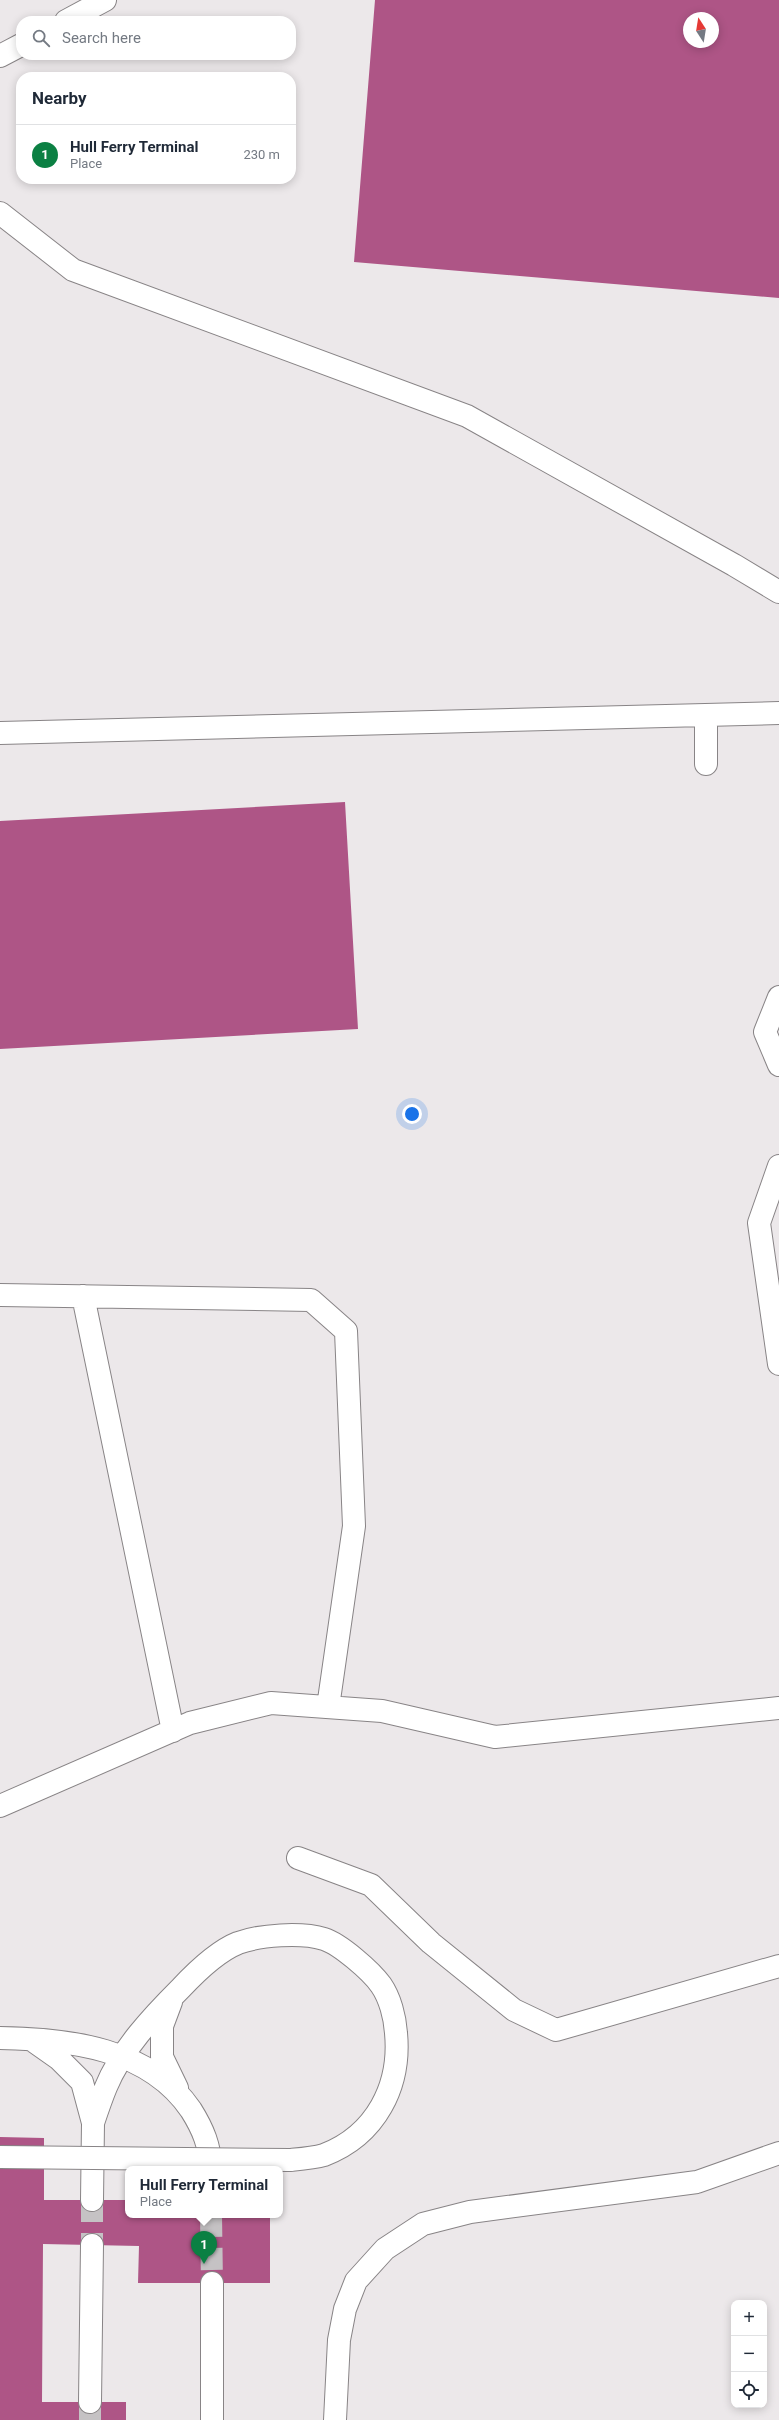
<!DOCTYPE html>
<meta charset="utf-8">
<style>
body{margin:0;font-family:Roboto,sans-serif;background:#f6f6f7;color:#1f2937}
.controls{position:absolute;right:12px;bottom:12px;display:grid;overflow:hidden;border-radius:8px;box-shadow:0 2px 10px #0003}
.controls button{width:36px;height:36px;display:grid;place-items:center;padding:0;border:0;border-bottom:1px solid #e0e1e3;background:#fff;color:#1f2937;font:20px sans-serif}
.compass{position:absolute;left:683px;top:12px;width:36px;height:36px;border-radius:50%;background:#fff;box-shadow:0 2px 10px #0003;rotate:348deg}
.you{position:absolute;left:412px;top:1114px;width:14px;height:14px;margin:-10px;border:3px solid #fff;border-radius:50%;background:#1a73e8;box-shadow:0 0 0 6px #1a73e833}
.badge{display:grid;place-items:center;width:26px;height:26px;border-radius:50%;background:#0b8043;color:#fff;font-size:13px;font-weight:700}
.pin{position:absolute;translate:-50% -33px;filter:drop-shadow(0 1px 2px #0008)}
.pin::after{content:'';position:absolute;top:21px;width:14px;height:12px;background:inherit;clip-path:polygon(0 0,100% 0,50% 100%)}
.popup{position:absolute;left:125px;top:2166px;width:158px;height:52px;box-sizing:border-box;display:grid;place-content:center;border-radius:8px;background:#fff;filter:drop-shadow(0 1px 3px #0005);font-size:13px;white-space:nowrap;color:#747a83}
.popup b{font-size:15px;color:#1f2937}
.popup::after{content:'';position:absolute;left:50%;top:100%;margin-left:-8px;border:8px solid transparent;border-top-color:#fff}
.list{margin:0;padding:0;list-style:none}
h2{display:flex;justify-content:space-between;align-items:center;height:52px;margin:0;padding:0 16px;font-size:17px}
h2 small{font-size:13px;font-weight:400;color:#747a83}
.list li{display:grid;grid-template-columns:26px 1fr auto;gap:12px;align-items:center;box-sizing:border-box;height:60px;padding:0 16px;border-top:1px solid #e0e1e3}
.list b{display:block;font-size:15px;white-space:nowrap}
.list p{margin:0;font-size:13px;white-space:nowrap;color:#747a83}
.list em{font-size:13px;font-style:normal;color:#747a83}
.icon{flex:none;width:22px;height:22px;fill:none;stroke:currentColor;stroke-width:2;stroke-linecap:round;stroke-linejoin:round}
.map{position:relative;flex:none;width:779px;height:2420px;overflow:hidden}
.search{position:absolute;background:#fff;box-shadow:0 2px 10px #0003;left:16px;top:16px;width:280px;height:44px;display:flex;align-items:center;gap:10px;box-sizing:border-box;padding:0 14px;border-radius:16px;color:#747a83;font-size:15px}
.panel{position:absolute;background:#fff;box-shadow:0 2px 10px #0003;left:16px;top:72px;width:280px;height:112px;border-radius:16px}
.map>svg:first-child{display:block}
.building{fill:#ae5586;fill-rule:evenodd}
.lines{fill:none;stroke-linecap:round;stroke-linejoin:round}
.minor-tunnel{stroke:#c5c2c4;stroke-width:22;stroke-dasharray:22 11;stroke-linecap:butt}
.minor-casing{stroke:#888486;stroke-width:24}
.minor{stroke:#fff;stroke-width:22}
.minor-bridge-casing{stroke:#888486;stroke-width:24;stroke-linecap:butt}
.minor-bridge{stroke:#fff;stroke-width:22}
</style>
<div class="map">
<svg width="779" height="2420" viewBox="0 0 779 2420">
<rect width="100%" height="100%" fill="#ece8ea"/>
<path class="building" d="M 375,0 L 779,0 L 779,298 L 354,262 ZM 689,18 L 713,18 L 713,42 L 689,42 Z
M 345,802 L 358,1029 L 0,1049 L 0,821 Z
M 0,2137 L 44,2138 L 44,2200 L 128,2200 L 128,2215 L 270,2215 L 270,2283 L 138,2283 L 139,2246 L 43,2244 L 42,2402 L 126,2402 L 126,2420 L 0,2420 Z"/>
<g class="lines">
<path class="minor-tunnel" d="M 92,2200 L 92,2245
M 211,2215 L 212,2283
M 90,2420 L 90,2402"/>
<defs>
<path id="minor" d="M 66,21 L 105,0
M 0,56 L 21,45
M 0,213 L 73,270 L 467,416 L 734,565 L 779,592
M 706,715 L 706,764
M 0,733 L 779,713
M 779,997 L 765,1032 L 779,1065
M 779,1166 L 759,1223 L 779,1364
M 0,1295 L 311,1300 L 346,1331 L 354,1526 L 328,1707
M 83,1296 L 173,1731
M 0,1806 L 190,1723 L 271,1703 L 382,1711 L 495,1737 L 779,1708
M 298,1858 L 371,1885 L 431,1943 L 514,2010 L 556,2030 L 779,1966
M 171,2002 L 162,2026 L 162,2057 L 177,2088
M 0,2038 C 69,2039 149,2048 191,2110 C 203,2129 210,2146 211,2169
M 32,2040 L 59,2059 L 82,2082 L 93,2123 L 92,2200
M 93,2123 C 97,2111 101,2099 106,2087 C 121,2050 153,2016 181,1988 C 196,1972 218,1951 238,1943 C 260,1935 301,1932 324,1939 C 340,1944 371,1971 381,1985 C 390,1998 395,2017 396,2033 C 401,2086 376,2135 324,2155 C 314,2158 301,2159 290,2160
M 212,2283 L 212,2420
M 90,2402 L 92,2245
M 335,2420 L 339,2340 L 345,2309 L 356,2281 L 385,2249 L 423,2224 L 470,2212 L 697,2182 L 779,2153"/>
</defs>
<use href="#minor" class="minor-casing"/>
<use href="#minor" class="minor"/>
<defs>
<path id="minor-bridge" d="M 0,2157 L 290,2160"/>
</defs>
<use href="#minor-bridge" class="minor-bridge-casing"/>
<use href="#minor-bridge" class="minor-bridge"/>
</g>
</svg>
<div class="controls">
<button>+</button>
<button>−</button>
<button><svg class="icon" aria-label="locate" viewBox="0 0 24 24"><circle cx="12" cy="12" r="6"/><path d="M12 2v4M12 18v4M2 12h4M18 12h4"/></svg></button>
</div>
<svg class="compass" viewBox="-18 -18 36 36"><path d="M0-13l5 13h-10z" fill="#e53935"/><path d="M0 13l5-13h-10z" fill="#747a83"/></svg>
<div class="you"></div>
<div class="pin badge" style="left:204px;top:2264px">1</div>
<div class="popup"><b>Hull Ferry Terminal</b>Place</div>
<div class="search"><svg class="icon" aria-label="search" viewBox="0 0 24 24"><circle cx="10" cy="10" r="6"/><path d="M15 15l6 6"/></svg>Search here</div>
<section class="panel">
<h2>Nearby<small></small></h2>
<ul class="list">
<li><span class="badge">1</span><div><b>Hull Ferry Terminal</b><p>Place</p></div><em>230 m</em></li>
</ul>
</section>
</div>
